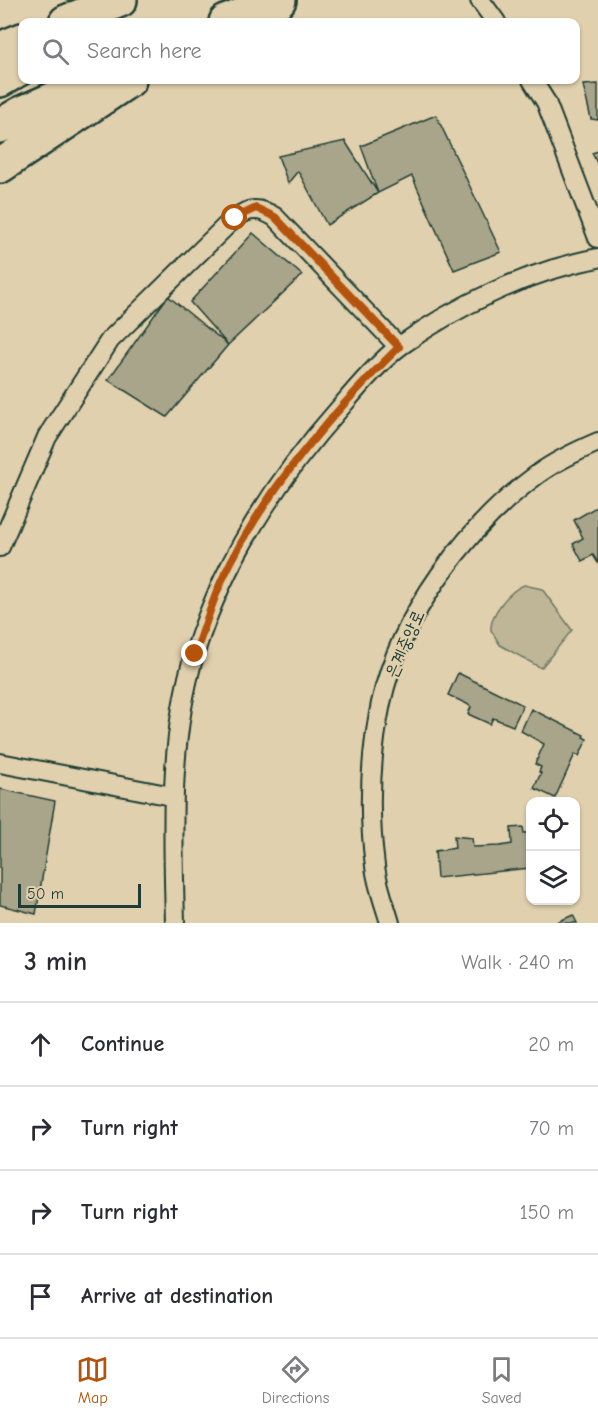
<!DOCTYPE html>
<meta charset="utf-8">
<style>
body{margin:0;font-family:"Comic Neue","Poor Story",sans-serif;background:#f7f7f7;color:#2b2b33}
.controls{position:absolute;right:18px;bottom:18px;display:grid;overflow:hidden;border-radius:12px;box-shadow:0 2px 4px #0004}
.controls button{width:54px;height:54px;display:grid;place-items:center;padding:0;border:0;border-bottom:2px solid #e1e1e2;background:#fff;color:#2b2b33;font:30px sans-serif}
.scale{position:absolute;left:18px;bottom:15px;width:123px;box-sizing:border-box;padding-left:6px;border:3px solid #1f3d34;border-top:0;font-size:16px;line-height:21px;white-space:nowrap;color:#1f3d34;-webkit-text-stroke:4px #e1d0ad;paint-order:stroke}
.stop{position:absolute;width:18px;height:18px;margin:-14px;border:4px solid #b45309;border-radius:50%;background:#fff}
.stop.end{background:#b45309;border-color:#fff;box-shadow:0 2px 6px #0008}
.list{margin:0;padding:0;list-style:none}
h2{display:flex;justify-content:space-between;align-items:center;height:78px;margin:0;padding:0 24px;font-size:26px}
h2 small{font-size:20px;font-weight:400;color:#7c7c81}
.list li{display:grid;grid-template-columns:39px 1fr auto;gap:18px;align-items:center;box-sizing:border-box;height:84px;padding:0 24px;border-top:2px solid #e1e1e2}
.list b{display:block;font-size:22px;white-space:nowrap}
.list em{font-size:20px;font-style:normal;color:#7c7c81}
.icon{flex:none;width:33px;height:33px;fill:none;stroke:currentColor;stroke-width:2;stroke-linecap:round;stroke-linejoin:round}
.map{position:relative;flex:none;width:598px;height:923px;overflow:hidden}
.search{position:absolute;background:#fff;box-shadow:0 2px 4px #0004;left:18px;right:18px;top:18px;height:66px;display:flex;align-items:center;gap:15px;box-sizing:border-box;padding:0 21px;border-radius:12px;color:#7c7c81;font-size:22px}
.sheet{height:414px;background:#fff}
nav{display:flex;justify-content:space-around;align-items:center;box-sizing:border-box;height:84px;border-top:2px solid #e1e1e2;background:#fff;font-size:16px;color:#7c7c81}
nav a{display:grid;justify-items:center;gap:3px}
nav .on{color:#b45309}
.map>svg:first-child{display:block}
.green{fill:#beb697;stroke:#6e7a66;stroke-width:1.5}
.building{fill:#a8a58a;stroke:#1f3d34;stroke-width:1.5}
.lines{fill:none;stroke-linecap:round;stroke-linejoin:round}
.street-casing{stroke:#1f3d34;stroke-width:22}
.highway-casing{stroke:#1f3d34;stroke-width:38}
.street{stroke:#e1d0ad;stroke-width:18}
.highway{stroke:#e1d0ad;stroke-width:33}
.route{stroke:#b45309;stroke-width:8}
.labels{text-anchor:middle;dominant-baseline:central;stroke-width:4.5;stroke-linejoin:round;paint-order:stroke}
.street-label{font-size:18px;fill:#1f3d34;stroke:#e1d0ad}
</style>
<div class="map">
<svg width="598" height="923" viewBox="0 0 598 923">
<rect width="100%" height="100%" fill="#e1d0ad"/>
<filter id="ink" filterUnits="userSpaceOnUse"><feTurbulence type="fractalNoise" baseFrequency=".0167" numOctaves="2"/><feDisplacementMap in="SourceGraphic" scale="12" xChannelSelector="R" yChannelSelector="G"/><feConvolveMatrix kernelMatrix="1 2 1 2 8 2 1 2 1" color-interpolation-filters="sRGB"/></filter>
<g filter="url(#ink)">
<path class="green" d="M 524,585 L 542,589 L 572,630 L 541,668 L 500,645 L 491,630 C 490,614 509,591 524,585 Z"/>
<path class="building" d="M 598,84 L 598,120 L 591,119 L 583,85 Z
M 436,115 L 501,252 L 454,270 L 412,176 L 378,193 L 361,146 Z
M 345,141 L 378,193 L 327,225 L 298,171 L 288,183 L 278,156 Z
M 598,151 L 598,165 L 592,153 Z
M 253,233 L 302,275 L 228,345 L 190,302 Z
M 168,296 L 228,345 L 167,417 L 108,380 Z
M 596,507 L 598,511 L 598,563 L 593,555 L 582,561 L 573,544 L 583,538 L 574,520 Z
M 458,673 L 523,705 L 513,726 L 493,718 L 490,724 L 468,714 L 471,707 L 467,704 L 448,695 Z
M 531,709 L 584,735 L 583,737 L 587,739 L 579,756 L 575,754 L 555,798 L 534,788 L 541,773 L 539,772 L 541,767 L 535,764 L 544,744 L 521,731 Z
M 0,789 L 55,801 L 36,914 L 0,905 Z
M 523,827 L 524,833 L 530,833 L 530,868 L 437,878 L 435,851 L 455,848 L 454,836 L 472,838 L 473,847 L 500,846 L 512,844 L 511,828 Z
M 573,915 L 577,923 L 555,923 Z"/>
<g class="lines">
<defs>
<path id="street" d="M 480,0 L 496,22
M 532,80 L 546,102 L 598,238
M 0,547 L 47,437 L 110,340 L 226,226 C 243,210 255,204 275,217 L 399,347
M 0,763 L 172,796
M 175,923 C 173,833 168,740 195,652 C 224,560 276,480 340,408 C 358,387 378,363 400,346 C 457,305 529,271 598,258
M 390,923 C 385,905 377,885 375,866 C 368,812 370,756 381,703 C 400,615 466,527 538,474 C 556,461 577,451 598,442"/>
<path id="highway" d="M 66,22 L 120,0
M 226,22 L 279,0
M 0,49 L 22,40
M 0,80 L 22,67
M 0,126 L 22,113 L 97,80
M 0,166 L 129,80"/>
</defs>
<use href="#street" class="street-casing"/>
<use href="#highway" class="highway-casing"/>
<use href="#street" class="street"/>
<use href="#highway" class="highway"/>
</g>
</g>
<g class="lines" filter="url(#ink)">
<path class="route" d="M 195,654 C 204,630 211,604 222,580 C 264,491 329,416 399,347 L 275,217 L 256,208 L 235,218"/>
</g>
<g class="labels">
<g class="street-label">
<text transform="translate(405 644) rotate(-66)">은계중앙로</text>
</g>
</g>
</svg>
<div class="controls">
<button><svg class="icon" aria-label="locate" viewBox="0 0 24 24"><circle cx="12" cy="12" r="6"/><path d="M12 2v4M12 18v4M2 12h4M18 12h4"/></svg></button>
<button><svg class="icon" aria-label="layers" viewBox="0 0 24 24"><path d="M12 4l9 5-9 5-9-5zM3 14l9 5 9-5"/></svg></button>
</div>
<div class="scale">50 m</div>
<div class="stop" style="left:235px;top:218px"></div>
<div class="stop end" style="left:195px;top:654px"></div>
<div class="search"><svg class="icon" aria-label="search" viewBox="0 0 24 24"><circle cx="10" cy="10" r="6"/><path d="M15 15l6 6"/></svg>Search here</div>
</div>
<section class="sheet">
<h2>3 min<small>Walk · 240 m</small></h2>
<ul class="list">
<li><svg class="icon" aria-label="ahead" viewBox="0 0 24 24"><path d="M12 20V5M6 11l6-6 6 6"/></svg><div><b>Continue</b></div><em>20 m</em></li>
<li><svg class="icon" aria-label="right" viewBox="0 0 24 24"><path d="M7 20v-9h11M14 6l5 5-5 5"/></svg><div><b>Turn right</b></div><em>70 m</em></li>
<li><svg class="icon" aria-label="right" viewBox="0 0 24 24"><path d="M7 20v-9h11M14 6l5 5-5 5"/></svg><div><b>Turn right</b></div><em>150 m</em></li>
<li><svg class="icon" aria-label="arrive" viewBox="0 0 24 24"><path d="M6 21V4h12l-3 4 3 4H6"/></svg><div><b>Arrive at destination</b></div></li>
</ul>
</section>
<nav>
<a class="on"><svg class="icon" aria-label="map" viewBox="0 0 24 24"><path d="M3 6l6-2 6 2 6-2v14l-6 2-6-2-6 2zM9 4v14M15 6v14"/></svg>Map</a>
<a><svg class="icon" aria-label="directions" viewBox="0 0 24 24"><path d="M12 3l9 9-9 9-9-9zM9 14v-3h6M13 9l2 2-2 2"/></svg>Directions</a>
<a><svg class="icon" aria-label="saved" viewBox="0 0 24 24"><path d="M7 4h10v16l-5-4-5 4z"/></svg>Saved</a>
</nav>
